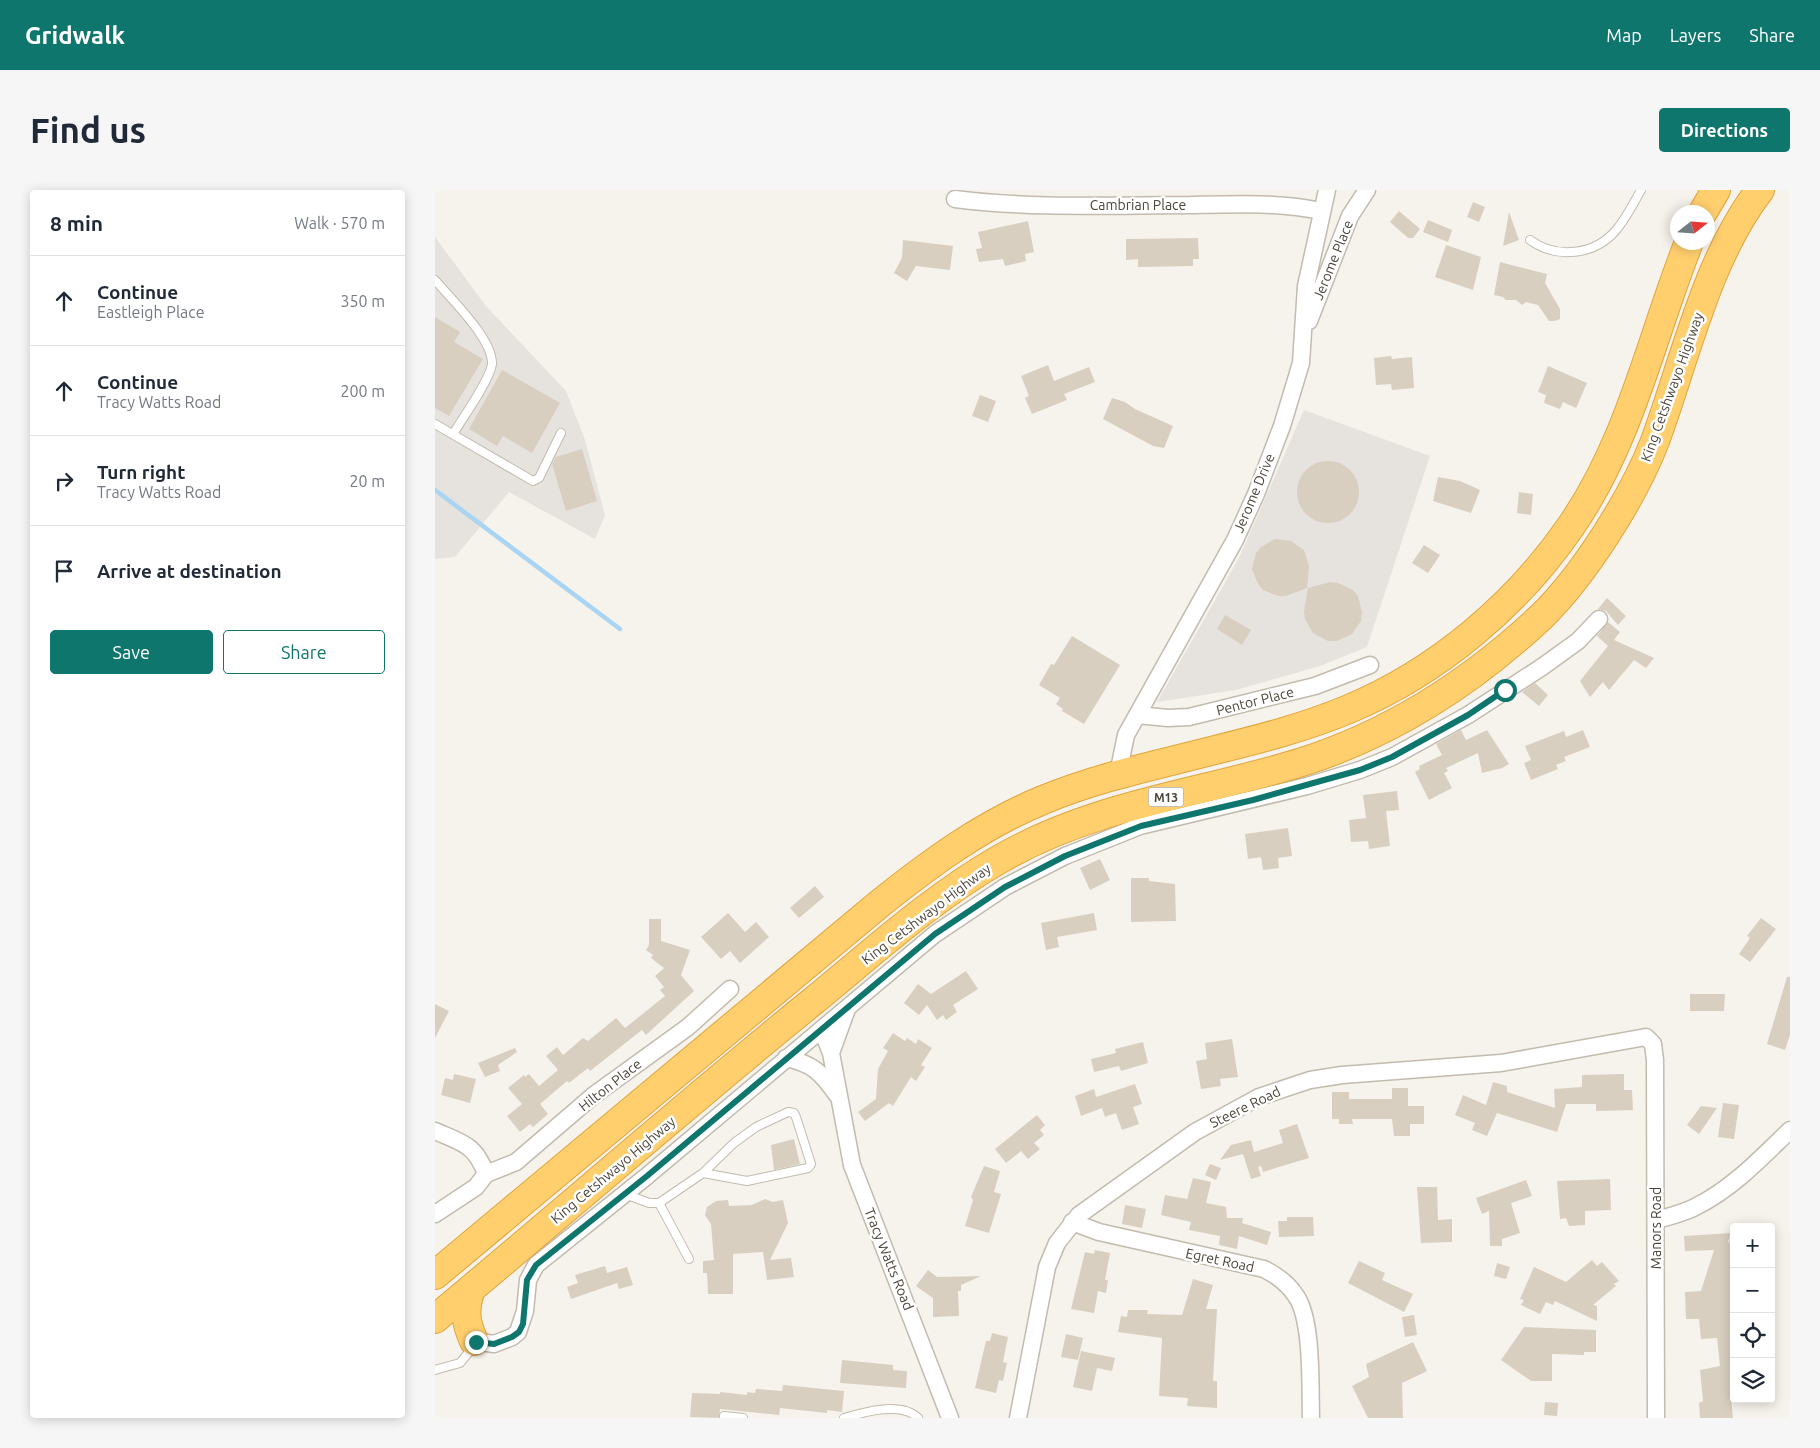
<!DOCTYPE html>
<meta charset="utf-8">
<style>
body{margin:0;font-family:Ubuntu,sans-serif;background:#f6f6f7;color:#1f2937}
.controls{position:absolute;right:15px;bottom:15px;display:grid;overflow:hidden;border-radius:5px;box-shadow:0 2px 12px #0003}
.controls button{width:45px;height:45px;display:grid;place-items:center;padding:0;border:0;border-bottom:1px solid #e0e1e3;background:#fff;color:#1f2937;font:25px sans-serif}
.compass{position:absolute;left:1235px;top:15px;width:45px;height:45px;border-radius:50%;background:#fff;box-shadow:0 2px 12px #0003;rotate:73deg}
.stop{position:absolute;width:15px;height:15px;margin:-11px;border:4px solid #0f766e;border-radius:50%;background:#fff}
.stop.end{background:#0f766e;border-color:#fff;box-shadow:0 1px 5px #0008}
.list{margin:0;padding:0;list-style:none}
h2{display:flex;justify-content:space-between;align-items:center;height:65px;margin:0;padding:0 20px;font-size:21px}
h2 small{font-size:16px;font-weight:400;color:#747a83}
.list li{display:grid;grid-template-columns:32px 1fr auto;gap:15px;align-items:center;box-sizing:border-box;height:90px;padding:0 20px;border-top:1px solid #e0e1e3}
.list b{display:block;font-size:19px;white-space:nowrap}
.list p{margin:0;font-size:16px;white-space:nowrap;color:#747a83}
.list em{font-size:16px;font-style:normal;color:#747a83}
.actions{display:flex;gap:10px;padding:15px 20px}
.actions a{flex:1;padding:11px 0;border:1px solid #0f766e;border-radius:5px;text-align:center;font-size:18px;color:#0f766e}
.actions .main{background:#0f766e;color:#fff}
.icon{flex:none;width:28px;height:28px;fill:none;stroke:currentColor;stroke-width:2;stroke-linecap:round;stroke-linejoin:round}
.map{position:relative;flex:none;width:1355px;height:1228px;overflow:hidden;border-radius:5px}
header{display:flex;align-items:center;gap:30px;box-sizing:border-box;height:70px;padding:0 25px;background:#0f766e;color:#fff}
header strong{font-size:24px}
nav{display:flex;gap:28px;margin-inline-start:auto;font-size:18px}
.intro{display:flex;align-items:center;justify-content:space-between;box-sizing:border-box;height:120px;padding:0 30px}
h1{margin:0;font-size:35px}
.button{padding:12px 22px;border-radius:5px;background:#0f766e;color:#fff;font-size:18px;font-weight:700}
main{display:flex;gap:30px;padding:0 30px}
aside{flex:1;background:#fff;border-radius:5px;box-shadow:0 2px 12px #0003}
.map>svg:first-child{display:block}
.industrial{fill:#e6e2dd}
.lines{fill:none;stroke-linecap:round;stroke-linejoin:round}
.stream{stroke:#a9d4f2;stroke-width:4.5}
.building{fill:#d8cfc1}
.lane-casing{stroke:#c2bbae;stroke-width:10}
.street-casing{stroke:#c2bbae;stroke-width:19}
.highway-casing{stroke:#e0a43c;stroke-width:30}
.lane{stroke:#fff;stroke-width:8}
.street{stroke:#fff;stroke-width:16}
.highway{stroke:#ffcf6e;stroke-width:28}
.route{stroke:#0f766e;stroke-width:6}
.labels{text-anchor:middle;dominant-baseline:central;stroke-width:5;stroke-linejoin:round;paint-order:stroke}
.shield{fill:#fff;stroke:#817c74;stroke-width:1}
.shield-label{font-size:12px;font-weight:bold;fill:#4b4439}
.street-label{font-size:14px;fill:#4b4439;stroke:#fff}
</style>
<header>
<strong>Gridwalk</strong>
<nav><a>Map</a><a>Layers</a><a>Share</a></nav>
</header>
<div class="intro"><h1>Find us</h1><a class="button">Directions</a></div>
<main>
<aside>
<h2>8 min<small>Walk · 570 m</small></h2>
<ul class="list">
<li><svg class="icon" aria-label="ahead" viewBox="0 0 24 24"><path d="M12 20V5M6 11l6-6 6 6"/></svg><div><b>Continue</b><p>Eastleigh Place</p></div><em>350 m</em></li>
<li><svg class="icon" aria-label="ahead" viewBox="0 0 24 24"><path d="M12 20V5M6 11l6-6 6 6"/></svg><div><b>Continue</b><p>Tracy Watts Road</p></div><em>200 m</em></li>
<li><svg class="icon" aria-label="right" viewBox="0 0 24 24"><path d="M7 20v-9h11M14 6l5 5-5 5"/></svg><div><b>Turn right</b><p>Tracy Watts Road</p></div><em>20 m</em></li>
<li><svg class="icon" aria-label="arrive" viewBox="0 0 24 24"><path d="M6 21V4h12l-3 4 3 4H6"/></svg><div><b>Arrive at destination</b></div></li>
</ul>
<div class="actions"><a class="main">Save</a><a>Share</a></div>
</aside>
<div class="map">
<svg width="1355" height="1228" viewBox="0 0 1355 1228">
<rect width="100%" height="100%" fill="#f6f3ec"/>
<path class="industrial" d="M 0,47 L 51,116 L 131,201 L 150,250 L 170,325 L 160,349 L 74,302 L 20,367 L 0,369 Z
M 869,220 L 995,266 L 932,457 L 885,476 L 801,500 L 722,512 L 804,368 Z"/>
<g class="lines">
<path class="stream" d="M 0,300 L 185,439"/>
</g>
<path class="building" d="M 1038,12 L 1050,17 L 1044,32 L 1032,27 Z
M 964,21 L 985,39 L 978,48 L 973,48 L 955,32 Z
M 1074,22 L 1084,50 L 1068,56 Z
M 993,30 L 1017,40 L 1013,52 L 988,42 Z
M 593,31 L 599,62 L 590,64 L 591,71 L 570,76 L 568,69 L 544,72 L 541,59 L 547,58 L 543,42 Z
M 763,48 L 764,69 L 758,69 L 758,76 L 703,77 L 703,69 L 691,70 L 691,49 Z
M 468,50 L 518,56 L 515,80 L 481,76 L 472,91 L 459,83 L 467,68 Z
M 1011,55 L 1046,67 L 1038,100 L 1000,87 Z
M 1065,72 L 1112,84 L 1110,93 L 1125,119 L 1125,129 L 1120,131 L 1114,131 L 1103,115 L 1091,112 L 1087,115 L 1081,110 L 1071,110 L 1068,107 L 1059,105 Z
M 0,127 L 25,142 L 19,152 L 48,169 L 14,226 L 0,218 Z
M 956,166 L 957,169 L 977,167 L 979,198 L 957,200 L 956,194 L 941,195 L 939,168 Z
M 613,175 L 619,191 L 654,177 L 660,192 L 629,204 L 632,210 L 597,224 L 590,208 L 594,206 L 586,186 Z
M 1113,176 L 1152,193 L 1141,218 L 1128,212 L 1125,219 L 1109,213 L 1111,205 L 1103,202 Z
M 67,180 L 125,213 L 97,263 L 68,246 L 62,256 L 34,239 Z
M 545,205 L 561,211 L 553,232 L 537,226 Z
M 677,208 L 690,212 L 700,219 L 738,236 L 729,258 L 718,256 L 668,229 Z
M 147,259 L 162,311 L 131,321 L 117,274 L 121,267 Z
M862 302a31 31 0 1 1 62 0a31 31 0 1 1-62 0Z
M 1003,287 L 1025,291 L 1045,300 L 1036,323 L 998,311 Z
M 1084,302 L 1098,304 L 1096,325 L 1082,323 Z
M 840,349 L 856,351 L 869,360 L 874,376 L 872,398 L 851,406 L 843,406 L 828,400 L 823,394 L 817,379 L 821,363 L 826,357 Z
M 989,355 L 1005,365 L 993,383 L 977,373 Z
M 895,392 L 903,393 L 918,400 L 923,406 L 927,422 L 926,431 L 917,444 L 902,451 L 893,451 L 878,443 L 870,429 L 869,421 L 873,398 Z
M 1172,408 L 1191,426 L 1183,435 L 1171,421 L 1163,419 Z
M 790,425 L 816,440 L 807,455 L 782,439 Z
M 1173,432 L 1185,442 L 1179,450 L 1219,468 L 1211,478 L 1199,470 L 1174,500 L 1168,492 L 1155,507 L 1145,491 L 1173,456 L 1162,446 Z
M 637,446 L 685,475 L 649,534 L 627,521 L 628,519 L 621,514 L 625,508 L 604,495 L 616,474 L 619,475 Z
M 1100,493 L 1113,505 L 1104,516 L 1087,502 Z
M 1026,540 L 1031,550 L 1052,540 L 1074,574 L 1067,578 L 1047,583 L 1043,563 L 1011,578 L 1013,581 L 1009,583 L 1017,598 L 994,610 L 980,582 L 985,579 L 984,576 L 1007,565 L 1001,554 Z
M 1148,540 L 1155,557 L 1129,567 L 1131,571 L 1121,575 L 1123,579 L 1096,590 L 1089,573 L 1096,570 L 1090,556 L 1129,541 L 1131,547 Z
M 962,601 L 964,620 L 951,621 L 955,656 L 934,659 L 933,651 L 916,652 L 914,630 L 931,628 L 928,605 Z
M 853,638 L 857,666 L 843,668 L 844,678 L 828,680 L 826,667 L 813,669 L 810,644 Z
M 665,669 L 675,690 L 655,700 L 645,678 Z
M 696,688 L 714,688 L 714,691 L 740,694 L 741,731 L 696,732 Z
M 380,696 L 389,707 L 364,728 L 355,718 Z
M 293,723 L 310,742 L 321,732 L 334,747 L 305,773 L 295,761 L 286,769 L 266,747 Z
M 659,723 L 662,740 L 622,747 L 624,757 L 611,760 L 606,733 Z
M 1326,728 L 1341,739 L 1315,772 L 1304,764 L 1315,748 L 1312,746 Z
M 214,729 L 226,729 L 226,751 L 255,760 L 246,785 L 259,801 L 211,845 L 207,840 L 155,881 L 153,878 L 134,893 L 132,891 L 105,914 L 113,924 L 98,937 L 95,934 L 85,942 L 72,926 L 87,914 L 73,898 L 89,885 L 90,887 L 94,884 L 104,896 L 123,880 L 111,866 L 122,857 L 128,865 L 148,848 L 153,851 L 181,828 L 190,838 L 230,806 L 225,800 L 229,797 L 220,786 L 229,778 L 216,768 L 218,765 L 211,760 L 214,755 Z
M 531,781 L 543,799 L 518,815 L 522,822 L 511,830 L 508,825 L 502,830 L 492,815 L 484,825 L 469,813 L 483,794 L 496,804 Z
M 1352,787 L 1355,787 L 1355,845 L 1350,860 L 1332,854 Z
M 1255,804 L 1290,804 L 1289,821 L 1255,821 Z
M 0,814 L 14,821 L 0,848 Z
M 458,843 L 470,851 L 472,848 L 481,854 L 483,849 L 497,858 L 486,875 L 490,877 L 481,891 L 476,887 L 458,916 L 454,913 L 430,931 L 423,922 L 441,909 L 443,879 L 453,861 L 448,858 Z
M 797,849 L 803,887 L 785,889 L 786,896 L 766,899 L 761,871 L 772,869 L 770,853 Z
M 708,852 L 713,873 L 686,881 L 684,876 L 659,882 L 656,869 L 681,863 L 680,859 Z
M 80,858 L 82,862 L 63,875 L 65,881 L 50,887 L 43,873 Z
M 19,884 L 41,889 L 35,913 L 6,905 L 10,888 L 18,890 Z
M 1189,884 L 1189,900 L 1197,900 L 1198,920 L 1161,921 L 1161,914 L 1131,914 L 1122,942 L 1062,923 L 1052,946 L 1037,940 L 1040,933 L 1020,925 L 1028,905 L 1051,915 L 1058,892 L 1072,896 L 1072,902 L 1120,918 L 1119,899 L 1147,897 L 1147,885 Z
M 700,894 L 707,914 L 698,917 L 704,934 L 687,940 L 681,923 L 670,927 L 667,918 L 646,926 L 640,906 L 659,899 L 661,907 Z
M 957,898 L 973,898 L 973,916 L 989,916 L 989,934 L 975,934 L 975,946 L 959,946 L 957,929 L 917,929 L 918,934 L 904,934 L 904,929 L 897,929 L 897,902 L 914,902 L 914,909 L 957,909 Z
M 1288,913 L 1304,915 L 1299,949 L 1283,947 Z
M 1266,916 L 1282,918 L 1264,944 L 1252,935 Z
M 602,925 L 610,935 L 605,940 L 609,945 L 599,953 L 605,959 L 593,969 L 586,961 L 571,973 L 560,959 Z
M 862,934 L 874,968 L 828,982 L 826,976 L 823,977 L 826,986 L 816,989 L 808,964 L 785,970 L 796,955 L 816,950 L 819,962 L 848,953 L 844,940 Z
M 359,949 L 365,974 L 339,980 L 336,955 Z
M 775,974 L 786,978 L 781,990 L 770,985 Z
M 549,976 L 565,981 L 559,1002 L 566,1004 L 554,1043 L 530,1036 L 538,1010 L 536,1007 Z
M 758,988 L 776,992 L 771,1013 L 791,1017 L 792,1028 L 808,1028 L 807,1033 L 836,1042 L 832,1055 L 804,1046 L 802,1059 L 784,1055 L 785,1046 L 754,1040 L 756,1032 L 726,1025 L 730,1005 L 752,1009 Z
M 1175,989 L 1176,1020 L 1150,1021 L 1150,1035 L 1134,1036 L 1131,1028 L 1125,1029 L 1122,991 Z
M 1091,990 L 1097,1006 L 1076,1013 L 1085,1043 L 1067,1049 L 1067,1056 L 1055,1056 L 1054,1021 L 1047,1024 L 1041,1008 Z
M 982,997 L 1002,997 L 1003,1030 L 1017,1029 L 1017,1052 L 986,1053 Z
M 330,1009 L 338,1012 L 348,1010 L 353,1033 L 335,1070 L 356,1068 L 359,1087 L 332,1090 L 328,1062 L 298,1064 L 298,1104 L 273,1104 L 272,1083 L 268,1083 L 268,1071 L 279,1070 L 276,1034 L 270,1025 L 272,1017 L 281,1011 L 293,1010 L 294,1016 L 317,1015 Z
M 690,1015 L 711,1019 L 707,1038 L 687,1034 Z
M 852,1027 L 878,1027 L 879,1046 L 844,1047 L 843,1031 L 852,1031 Z
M 1296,1043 L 1293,1052 L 1299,1054 L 1299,1196 L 1295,1197 L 1298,1228 L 1265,1228 L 1264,1213 L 1268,1211 L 1265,1180 L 1285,1176 L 1282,1148 L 1266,1149 L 1264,1129 L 1251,1129 L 1250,1102 L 1266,1101 L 1279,1060 L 1250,1061 L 1249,1046 Z
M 660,1060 L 675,1063 L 670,1090 L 673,1090 L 671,1103 L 663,1101 L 659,1123 L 636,1119 L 650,1062 L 659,1064 Z
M 1157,1070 L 1162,1076 L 1167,1072 L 1184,1091 L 1179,1094 L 1181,1096 L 1158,1115 L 1162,1116 L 1162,1131 L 1120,1111 L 1118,1115 L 1111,1112 L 1105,1124 L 1086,1115 L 1089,1110 L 1085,1109 L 1099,1077 L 1131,1092 Z
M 924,1071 L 950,1083 L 947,1090 L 978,1104 L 969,1122 L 913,1093 Z
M 1062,1073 L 1075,1077 L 1071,1089 L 1059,1086 Z
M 170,1076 L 172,1083 L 192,1077 L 198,1095 L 184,1099 L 182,1093 L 136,1109 L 132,1097 L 143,1093 L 140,1085 Z
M 493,1080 L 502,1087 L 546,1086 L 526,1095 L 526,1101 L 523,1101 L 524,1126 L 498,1127 L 498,1108 L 481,1096 Z
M 758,1089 L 778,1095 L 771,1119 L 782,1119 L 778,1191 L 782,1191 L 782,1218 L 752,1216 L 753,1208 L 724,1206 L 727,1148 L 683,1142 L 686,1126 L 692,1127 L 693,1120 L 713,1120 L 712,1124 L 747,1125 Z
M 979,1125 L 982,1145 L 970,1147 L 967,1127 Z
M 1089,1137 L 1161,1140 L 1161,1162 L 1149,1162 L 1149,1165 L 1117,1164 L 1117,1191 L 1096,1191 L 1066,1170 Z
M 557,1143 L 573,1147 L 568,1172 L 572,1173 L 568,1191 L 564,1190 L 561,1203 L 540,1198 L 551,1151 L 555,1151 Z
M 631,1144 L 648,1148 L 643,1170 L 626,1167 Z
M 978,1152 L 992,1181 L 967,1193 L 968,1228 L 933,1228 L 917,1196 L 934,1187 L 931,1174 Z
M 646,1161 L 680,1168 L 677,1181 L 662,1178 L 657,1201 L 638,1197 Z
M 407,1170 L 458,1175 L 458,1180 L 472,1181 L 471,1198 L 405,1193 Z
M 348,1195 L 409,1201 L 407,1222 L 392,1220 L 392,1223 L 345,1218 L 344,1225 L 285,1219 L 284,1228 L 255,1227 L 257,1203 L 285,1204 L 285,1202 L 312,1205 L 312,1202 L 320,1203 L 321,1199 L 347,1201 Z
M 1110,1212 L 1123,1213 L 1122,1226 L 1109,1225 Z"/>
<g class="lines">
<defs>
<path id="lane" d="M 1095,50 C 1121,69 1160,66 1182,39 C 1191,28 1199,13 1206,0
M 0,90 C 16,109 58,149 57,174 C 55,190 27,229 18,244
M 0,234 L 98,291 L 104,288 L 126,243
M 190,1004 L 214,1013 L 224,1013 L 268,983 L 299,953 L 321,937 L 353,922 L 359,923 L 361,927 L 376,974 L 373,978 L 312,991 L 268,983
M 224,1013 L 254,1069
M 0,1180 L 25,1173 L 39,1156
M 289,1226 L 308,1228
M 409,1228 C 429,1222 467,1211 483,1228"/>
<path id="street" d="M 520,9 C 598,19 678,15 756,15 C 799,14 843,12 886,21
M 874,131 L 915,26 L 932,0
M 702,525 L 733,528 L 754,527 L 880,496 L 935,475
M 683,584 L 691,545 L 800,350 L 821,304 L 847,236 L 866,173 L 871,96 L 892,0
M 387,840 L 396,863 L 417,975 L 515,1228
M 396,863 L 412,819
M 351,868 C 378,874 386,882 402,905
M 0,941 C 27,953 40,954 51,984
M 51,984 L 81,972 L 159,905 L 253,837 L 295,799
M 0,1024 L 41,997 L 51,984
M 1222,1030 C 1235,1026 1250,1023 1262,1016 C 1298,998 1327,967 1355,940
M 637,1032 L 664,1042 L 829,1079 C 841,1085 854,1095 861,1106 C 878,1130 875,1198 876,1228
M 39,1151 L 59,1154 L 77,1147 L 83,1142 L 90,1121 L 93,1090 L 101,1075 L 212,986 L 500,744 L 570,697 L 630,666 L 705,636 L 872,596 L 925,580 L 957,567 L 1033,525 L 1107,477 L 1143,451 L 1164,429
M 583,1228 L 612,1077 L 622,1053 L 644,1025 L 760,942 L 824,907 L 875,890 L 907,885 L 1066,873 L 1211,847 L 1218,854 L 1220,870 L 1221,1228"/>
<path id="highway" d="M 1268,22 L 1281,0
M 0,1085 L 443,715 C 494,674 547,635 608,610 C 663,587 722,575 780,560 C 825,549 871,537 914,519 C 1002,482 1082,415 1136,336 C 1195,251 1216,148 1254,52
M 36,1099 C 29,1119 30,1132 39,1151
M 0,1129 C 126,1024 249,916 377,812 C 437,763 497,708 565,669 C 660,614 765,604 867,572 C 958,543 1038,491 1107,426 C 1149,385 1199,306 1220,251 C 1250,170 1272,68 1325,0"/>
</defs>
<use href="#lane" class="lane-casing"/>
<use href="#street" class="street-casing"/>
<use href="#highway" class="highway-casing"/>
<use href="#lane" class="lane"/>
<use href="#street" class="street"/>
<use href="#highway" class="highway"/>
</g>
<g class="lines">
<path class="route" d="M 41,1152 L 59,1154 L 77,1147 L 84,1142 L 88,1134 L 92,1090 L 101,1075 L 212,986 L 500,744 L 570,697 L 630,666 L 706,636 L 818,610 L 925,580 L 957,567 L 1033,525 L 1070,500"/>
</g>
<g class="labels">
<rect class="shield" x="713.5" y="597.5" width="35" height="19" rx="4"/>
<g class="shield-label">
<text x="731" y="607">M13</text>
</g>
<g class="street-label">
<text x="703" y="15">Cambrian Place</text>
<text transform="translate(898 70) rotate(-68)">Jerome Place</text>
<text transform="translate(1237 197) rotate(-70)">King Cetshwayo Highway</text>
<text transform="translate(819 303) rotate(-67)">Jerome Drive</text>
<text transform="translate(820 511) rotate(-14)">Pentor Place</text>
<text transform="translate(491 724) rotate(-37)">King Cetshwayo Highway</text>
<text transform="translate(175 895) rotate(-38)">Hilton Place</text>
<text transform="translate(810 917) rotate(-26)">Steere Road</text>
<text transform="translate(178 980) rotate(-40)">King Cetshwayo Highway</text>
<text transform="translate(1221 1038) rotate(-90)">Manors Road</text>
<text transform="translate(454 1069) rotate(68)">Tracy Watts Road</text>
<text transform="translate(785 1070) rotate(12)">Egret Road</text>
</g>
</g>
</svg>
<div class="controls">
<button>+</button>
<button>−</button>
<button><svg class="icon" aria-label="locate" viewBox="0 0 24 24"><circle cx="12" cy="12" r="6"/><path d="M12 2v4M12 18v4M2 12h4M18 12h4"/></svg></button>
<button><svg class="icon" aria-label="layers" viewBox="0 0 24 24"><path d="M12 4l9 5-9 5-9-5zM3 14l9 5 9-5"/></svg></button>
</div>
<svg class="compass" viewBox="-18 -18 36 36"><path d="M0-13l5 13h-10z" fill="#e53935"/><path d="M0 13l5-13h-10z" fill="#747a83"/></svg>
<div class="stop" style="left:1070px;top:500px"></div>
<div class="stop end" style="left:41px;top:1152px"></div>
</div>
</main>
